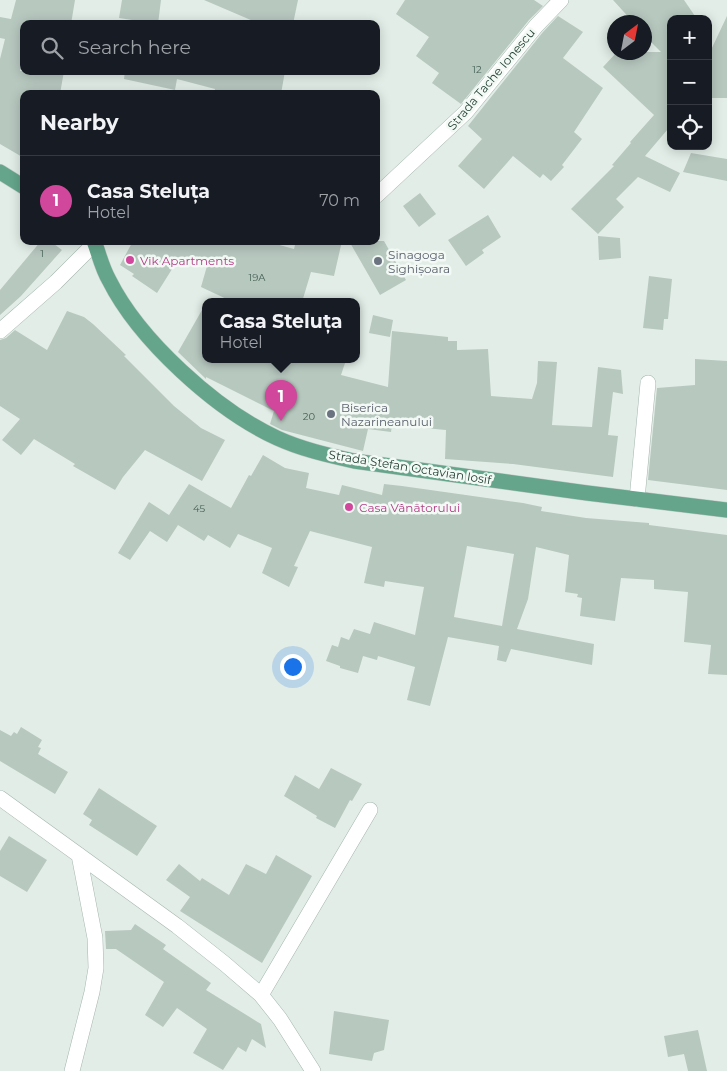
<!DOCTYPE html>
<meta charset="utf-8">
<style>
body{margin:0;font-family:Montserrat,sans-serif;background:#20242c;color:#f1f3f6}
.controls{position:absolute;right:15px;top:15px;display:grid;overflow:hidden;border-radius:10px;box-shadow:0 2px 12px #0003}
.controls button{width:45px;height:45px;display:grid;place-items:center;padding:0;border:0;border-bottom:1px solid #363941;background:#171b24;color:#f1f3f6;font:25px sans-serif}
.compass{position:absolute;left:607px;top:15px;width:45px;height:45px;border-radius:50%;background:#171b24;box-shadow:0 2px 12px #0003;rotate:32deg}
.you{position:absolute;left:292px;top:666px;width:18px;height:18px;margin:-12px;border:4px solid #fff;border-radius:50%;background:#1a73e8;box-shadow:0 0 0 8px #1a73e833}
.badge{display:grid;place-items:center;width:32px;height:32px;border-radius:50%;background:#f86655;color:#fff;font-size:16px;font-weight:700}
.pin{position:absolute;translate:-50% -41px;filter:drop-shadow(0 1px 2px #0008)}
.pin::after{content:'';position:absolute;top:26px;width:18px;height:15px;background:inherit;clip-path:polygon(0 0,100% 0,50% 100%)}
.popup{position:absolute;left:202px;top:298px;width:158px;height:65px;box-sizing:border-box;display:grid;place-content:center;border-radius:10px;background:#171b24;filter:drop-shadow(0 1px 4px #0005);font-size:16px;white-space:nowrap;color:#9ea1a6}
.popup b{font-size:19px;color:#f1f3f6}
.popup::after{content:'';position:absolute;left:50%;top:100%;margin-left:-10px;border:10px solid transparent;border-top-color:#171b24}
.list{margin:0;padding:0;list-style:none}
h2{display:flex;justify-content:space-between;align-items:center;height:65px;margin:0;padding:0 20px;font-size:21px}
h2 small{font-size:16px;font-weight:400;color:#9ea1a6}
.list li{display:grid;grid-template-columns:32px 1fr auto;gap:15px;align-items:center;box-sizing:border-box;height:90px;padding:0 20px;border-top:1px solid #363941}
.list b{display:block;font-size:19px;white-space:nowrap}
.list p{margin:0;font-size:16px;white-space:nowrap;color:#9ea1a6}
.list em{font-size:16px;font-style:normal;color:#9ea1a6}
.icon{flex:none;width:28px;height:28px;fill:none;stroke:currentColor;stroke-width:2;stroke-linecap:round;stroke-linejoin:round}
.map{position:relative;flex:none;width:727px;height:1071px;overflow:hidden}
.search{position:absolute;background:#171b24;box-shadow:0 2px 12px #0003;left:20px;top:20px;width:360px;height:55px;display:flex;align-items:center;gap:12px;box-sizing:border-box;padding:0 18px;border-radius:10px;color:#9ea1a6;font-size:19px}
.panel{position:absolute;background:#171b24;box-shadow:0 2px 12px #0003;left:20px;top:90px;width:360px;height:155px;border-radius:10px}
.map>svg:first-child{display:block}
.building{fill:#b7c8bf;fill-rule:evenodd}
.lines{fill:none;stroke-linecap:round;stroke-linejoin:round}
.minor-casing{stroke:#a4b5ad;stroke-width:16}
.major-casing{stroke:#c1c9c6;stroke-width:16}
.minor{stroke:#fff;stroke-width:15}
.major{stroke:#64a58b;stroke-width:15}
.hotel-dot{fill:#d1479c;stroke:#f3f9f5;stroke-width:2}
.worship-dot{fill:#6b7280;stroke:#f3f9f5;stroke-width:2}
.labels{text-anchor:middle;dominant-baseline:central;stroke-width:5;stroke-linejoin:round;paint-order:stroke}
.number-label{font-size:10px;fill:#466156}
.street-label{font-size:12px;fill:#213f33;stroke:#f3f9f5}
.worship-label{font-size:12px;fill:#5b616d;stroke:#f3f9f5;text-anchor:start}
.hotel-label{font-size:12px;fill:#b23c85;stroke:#f3f9f5;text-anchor:start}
</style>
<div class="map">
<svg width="727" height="1071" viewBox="0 0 727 1071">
<rect width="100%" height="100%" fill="#e2ede7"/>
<path class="building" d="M 16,0 L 75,0 L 71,24 L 24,24 L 24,48 L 20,71 L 64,71 L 60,94 L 24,94 L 24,158 L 0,144 L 0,59 L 5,39 L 0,38 L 0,17 L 11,19 Z
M 122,0 L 161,0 L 158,24 L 119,18 Z
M 204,0 L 298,0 L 293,24 L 260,24 Z
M 405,0 L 534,0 L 543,6 L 529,20 L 461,104 L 432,83 L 439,73 L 416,56 L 429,37 L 396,14 Z
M 613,0 L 684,0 L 697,19 L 671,19 L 671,131 L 668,129 L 645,156 L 680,173 L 670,192 L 638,177 L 616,199 L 624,207 L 598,234 L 571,209 L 614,166 L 612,165 L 631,143 L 630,142 L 654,115 L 603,67 L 617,52 L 661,52 L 644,35 L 644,22 L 633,22 Z
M 558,16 L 583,32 L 563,58 L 603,88 L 574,132 L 582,139 L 562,165 L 564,167 L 551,181 L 543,174 L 540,178 L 513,156 L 484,189 L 458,166 L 482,139 L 468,126 L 543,32 Z
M 727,16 L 727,98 L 711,98 L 710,52 Z
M 125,71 L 285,71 L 281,94 L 214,94 L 215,89 L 177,79 L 175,90 L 124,79 Z
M 691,153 L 727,159 L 727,181 L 683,172 Z
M 420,193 L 436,214 L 419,227 L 403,206 Z
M 488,215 L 501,237 L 482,250 L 484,253 L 466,266 L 448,240 Z
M 598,236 L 620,238 L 621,258 L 599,260 Z
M 41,241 L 50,241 L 62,250 L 21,296 L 0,315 L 0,290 Z
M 133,241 L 265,241 L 294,249 L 296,241 L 342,241 L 334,276 L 311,272 L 302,302 L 233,302 L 201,287 L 207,266 L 179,258 L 157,293 L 132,276 L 134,274 L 120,265 Z
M 349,241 L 384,241 L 406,280 L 380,295 Z
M 649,276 L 672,279 L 668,319 L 664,319 L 663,330 L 643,328 Z
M 206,303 L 206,360 L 272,360 L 287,367 L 289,360 L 346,360 L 341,375 L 388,387 L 392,331 L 448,337 L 448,341 L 457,341 L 457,350 L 488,349 L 491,396 L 532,399 L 537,383 L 538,361 L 557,362 L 552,425 L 592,427 L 598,367 L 621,370 L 623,394 L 613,392 L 608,435 L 618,436 L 613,477 L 513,464 L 445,459 L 446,430 L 392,425 L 391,432 L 368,429 L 363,451 L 282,430 L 270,424 L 274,411 L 206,377 L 206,379 L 178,352 Z
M 67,311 L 84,317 L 93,324 L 126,355 L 124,356 L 174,406 L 201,428 L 225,440 L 202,481 L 145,450 L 123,477 L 115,490 L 73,466 L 75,464 L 34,439 L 21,455 L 2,440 L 20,419 L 0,406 L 0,340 L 6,338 L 15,330 L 47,350 Z
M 373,315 L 393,320 L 390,337 L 369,333 Z
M 695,359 L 727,361 L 727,490 L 648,480 L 657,388 L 695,385 Z
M 263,455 L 285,468 L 309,473 L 306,488 L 339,495 L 342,485 L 382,495 L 384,484 L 402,486 L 523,503 L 542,507 L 541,511 L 586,518 L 649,523 L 649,525 L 727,535 L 727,675 L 708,674 L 711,645 L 684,642 L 688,592 L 654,589 L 654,580 L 621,578 L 615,621 L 580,616 L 582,598 L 577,597 L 578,594 L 565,592 L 569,555 L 536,547 L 528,599 L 517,629 L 594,644 L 592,665 L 511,649 L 506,662 L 497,660 L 499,646 L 448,637 L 430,706 L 407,700 L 415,667 L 378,656 L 377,660 L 363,656 L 358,673 L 340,668 L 340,666 L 326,661 L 332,645 L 338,647 L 341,637 L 349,640 L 354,629 L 370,634 L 374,622 L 415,635 L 424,587 L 385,581 L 384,587 L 364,583 L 372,547 L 310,531 L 294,566 L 298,567 L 289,587 L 262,573 L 272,548 L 238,534 L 230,548 L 208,535 L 204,541 L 178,525 L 167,542 L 150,531 L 130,560 L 118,553 L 149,502 L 169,515 L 189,484 L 231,508 L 249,475 L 251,476 ZM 467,546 L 514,554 L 502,626 L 454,617 Z
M 21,727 L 42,740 L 38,747 L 41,748 L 38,754 L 68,772 L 55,794 L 0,761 L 0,730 L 11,736 L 14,732 L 17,734 Z
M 331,768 L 362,784 L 352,801 L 350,800 L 335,828 L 316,818 L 317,816 L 284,796 L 295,775 L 319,789 Z
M 99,788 L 157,826 L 137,856 L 89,825 L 92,820 L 83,814 Z
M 9,836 L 47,860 L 27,892 L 0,876 L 0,851 Z
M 276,855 L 312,876 L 262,963 L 180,911 L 190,897 L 166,880 L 179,864 L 200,881 L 202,878 L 229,895 L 246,864 L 266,874 Z
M 135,924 L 166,945 L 163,949 L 211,983 L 206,990 L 261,1024 L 266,1048 L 252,1039 L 246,1052 L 238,1047 L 223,1070 L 193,1053 L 207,1029 L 177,1008 L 163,1027 L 145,1015 L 164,982 L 116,949 L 106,949 L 105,931 L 131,930 Z
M 334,1011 L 389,1020 L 384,1050 L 374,1053 L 372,1061 L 329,1054 Z
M 698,1030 L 707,1071 L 688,1071 L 684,1054 L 668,1057 L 664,1036 Z"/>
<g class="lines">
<defs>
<path id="minor" d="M 376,196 L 466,112 L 536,26 L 561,0
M 0,331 L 56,282 L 97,241
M 637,499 L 648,383
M 0,798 L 177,926 L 225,964 L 261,995 L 280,1019 L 313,1071
M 261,995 L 370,810
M 72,1071 L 92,992 L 96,968 L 95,938 L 79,855"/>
<path id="major" d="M 0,172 L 24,187
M 94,241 C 99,254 102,268 109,280 C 139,340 216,410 277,438 C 301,449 327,455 354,461 L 587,493 L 727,510"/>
</defs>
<use href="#minor" class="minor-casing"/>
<use href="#major" class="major-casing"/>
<use href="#minor" class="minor"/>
<use href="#major" class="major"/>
</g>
<g class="hotel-dot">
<circle cx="130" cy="260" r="5"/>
<circle cx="349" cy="507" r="5"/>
</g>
<g class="worship-dot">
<circle cx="378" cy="261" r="5"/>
<circle cx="331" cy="414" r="5"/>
</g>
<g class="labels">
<g class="number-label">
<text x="477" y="69">12</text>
<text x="42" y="253">1</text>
<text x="257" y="277">19A</text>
<text x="309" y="416">20</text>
<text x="199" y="508">45</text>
</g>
<g class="street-label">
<text transform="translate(491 79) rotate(-50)">Strada Tache Ionescu</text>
<text transform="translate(410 467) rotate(9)">Strada Ștefan Octavian Iosif</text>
</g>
<g class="worship-label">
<text x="388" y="254">Sinagoga<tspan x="388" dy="14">Sighișoara</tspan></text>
<text x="341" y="407">Biserica<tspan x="341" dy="14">Nazarineanului</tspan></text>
</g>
<g class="hotel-label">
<text x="140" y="260">Vik Apartments</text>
<text x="359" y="507">Casa Vânătorului</text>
</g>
</g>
</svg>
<div class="controls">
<button>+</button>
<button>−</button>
<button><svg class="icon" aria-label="locate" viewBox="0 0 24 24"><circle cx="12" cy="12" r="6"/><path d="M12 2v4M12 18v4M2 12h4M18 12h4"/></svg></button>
</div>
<svg class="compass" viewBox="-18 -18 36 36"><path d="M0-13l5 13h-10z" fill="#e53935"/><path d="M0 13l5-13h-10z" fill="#9ea1a6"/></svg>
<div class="you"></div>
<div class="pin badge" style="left:281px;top:421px;background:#d1479c">1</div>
<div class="popup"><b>Casa Steluța</b>Hotel</div>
<div class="search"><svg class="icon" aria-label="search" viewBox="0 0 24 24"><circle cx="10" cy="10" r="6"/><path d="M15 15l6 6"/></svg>Search here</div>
<section class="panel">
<h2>Nearby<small></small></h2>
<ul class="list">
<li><span class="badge" style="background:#d1479c">1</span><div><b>Casa Steluța</b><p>Hotel</p></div><em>70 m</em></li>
</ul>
</section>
</div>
